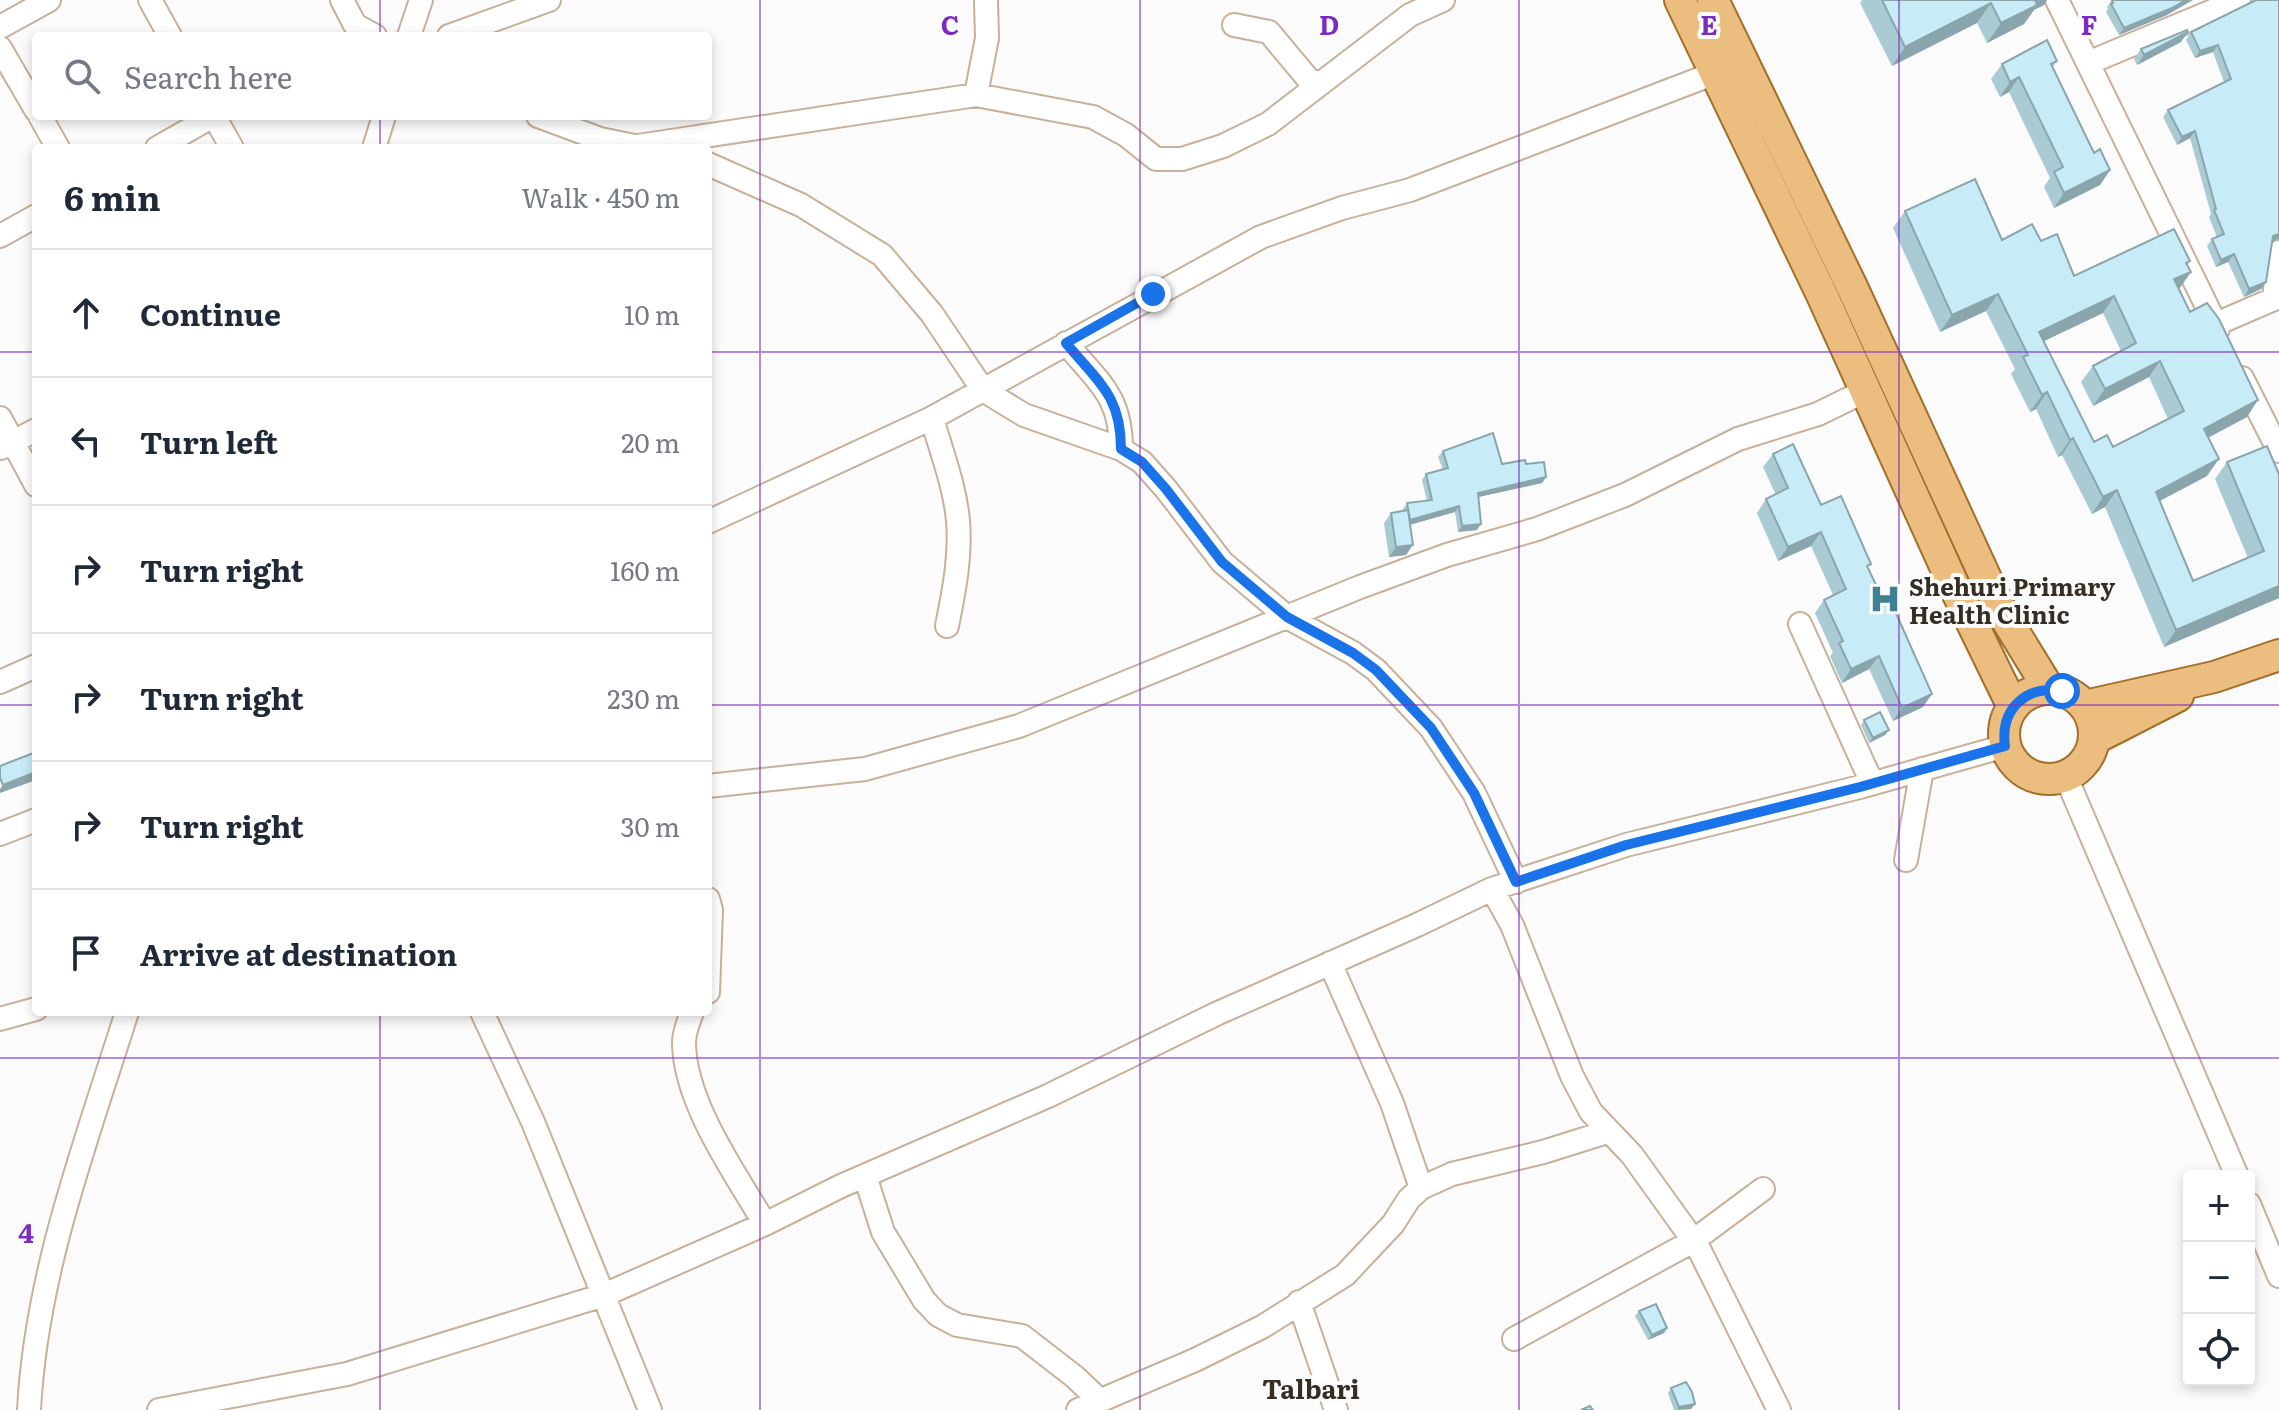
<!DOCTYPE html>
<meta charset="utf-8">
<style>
body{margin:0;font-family:Literata,serif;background:#f2f2f3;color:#1f2937}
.controls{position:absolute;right:24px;bottom:24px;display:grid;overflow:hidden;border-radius:8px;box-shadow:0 4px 12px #0003}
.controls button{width:72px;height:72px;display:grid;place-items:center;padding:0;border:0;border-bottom:2px solid #e0e1e3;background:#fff;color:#1f2937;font:40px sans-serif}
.stop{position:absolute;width:24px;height:24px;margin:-18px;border:6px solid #1a73e8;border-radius:50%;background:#fff}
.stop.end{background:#1a73e8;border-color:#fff;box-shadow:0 2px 8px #0008}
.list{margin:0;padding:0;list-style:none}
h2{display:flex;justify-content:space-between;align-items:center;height:104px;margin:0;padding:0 32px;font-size:34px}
h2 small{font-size:26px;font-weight:400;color:#747a83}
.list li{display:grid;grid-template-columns:52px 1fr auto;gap:24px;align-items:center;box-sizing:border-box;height:128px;padding:0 32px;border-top:2px solid #e0e1e3}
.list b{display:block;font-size:30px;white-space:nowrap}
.list em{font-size:26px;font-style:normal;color:#747a83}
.icon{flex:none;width:44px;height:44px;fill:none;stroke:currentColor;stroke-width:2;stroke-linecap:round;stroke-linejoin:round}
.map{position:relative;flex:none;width:2279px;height:1410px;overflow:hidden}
.search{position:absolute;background:#fff;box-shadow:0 4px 12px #0003;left:32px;top:32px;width:680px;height:88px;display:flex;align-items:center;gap:20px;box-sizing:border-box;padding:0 28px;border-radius:8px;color:#747a83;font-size:30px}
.panel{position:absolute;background:#fff;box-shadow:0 4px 12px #0003;left:32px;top:144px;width:680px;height:872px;border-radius:8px}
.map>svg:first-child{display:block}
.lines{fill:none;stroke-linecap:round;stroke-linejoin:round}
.minor-casing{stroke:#c7b19a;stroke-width:26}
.major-casing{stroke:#a36f29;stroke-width:34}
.minor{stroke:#fff;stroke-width:22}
.major{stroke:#ebbe80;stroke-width:30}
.wall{fill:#abcbd4;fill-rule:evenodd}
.shaded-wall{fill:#8ba5ad}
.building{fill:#c7ecf7;stroke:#8ba5ad;stroke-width:2;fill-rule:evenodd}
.route{stroke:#1a73e8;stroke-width:10}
.grid{fill:none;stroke:#7b2cbf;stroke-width:2;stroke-opacity:0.55}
.labels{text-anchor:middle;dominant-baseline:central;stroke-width:8;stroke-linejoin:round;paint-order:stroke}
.poi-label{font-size:24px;font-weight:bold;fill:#362d24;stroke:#fbfbfb;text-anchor:start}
.neighbourhood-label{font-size:26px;font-weight:bold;fill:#362d24;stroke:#fbfbfb}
.grid-label{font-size:26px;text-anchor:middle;font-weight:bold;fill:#7b2cbf;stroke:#fbfbfb;stroke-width:8;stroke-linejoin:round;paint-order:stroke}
</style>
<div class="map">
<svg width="2279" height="1410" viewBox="0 0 2279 1410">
<rect width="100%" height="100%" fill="#fbfbfb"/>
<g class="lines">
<defs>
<path id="minor" d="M 150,0 L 170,36
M 342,0 L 355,25 L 375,36
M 2057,0 L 2218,329
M 1234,25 L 1269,32 L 1309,80 L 1321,83
M 0,27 L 49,0
M 409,36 L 421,0
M 449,36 L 549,0
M 0,48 L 36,110
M 2088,63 L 2239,0
M 976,95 L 987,38 L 986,0
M 40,116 L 58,148
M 214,116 L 232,148
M 538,116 L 600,139 L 644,148
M 638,146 L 976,95 L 1093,117 L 1126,135 L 1156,159 L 1182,159 L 1223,146 L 1268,124 L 1410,15 L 1443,0
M 157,148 L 213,116
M 374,148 L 384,116
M 708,164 L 801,205 L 882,255 L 932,314 L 983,390 L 1024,415 L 1121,449 L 1142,462 L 1166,489 L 1222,562 L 1287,617 L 1353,653 L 1376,670 L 1431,728 L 1474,793 L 1516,882
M 0,236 L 36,216
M 2216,324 L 2274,299 L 2279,252
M 1066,343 C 1098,382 1121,395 1121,449
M 2242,378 L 2279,451
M 0,418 L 36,485
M 932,418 C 941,451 955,486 958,521 C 961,556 954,591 947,626
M 1,448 L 36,430
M 708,522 L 932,418 L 1261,237 L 1342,208 L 1410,190 L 1715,73
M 1800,624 L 1872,783
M 0,682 L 36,666
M 2066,777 L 2237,1176
M 708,786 L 865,769 L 1019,726 L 1360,587 L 1447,555 L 1537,529 L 1625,495 L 1738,439 L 1818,414 L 1865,391
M 0,834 L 36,820
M 1906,860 L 1922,769
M 1492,889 L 1512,925 L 1572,1076 L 1591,1112 L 1632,1155 L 1698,1247 L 1779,1410
M 708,899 L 711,910 L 708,992
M 1330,963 L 1392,1103 L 1421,1188
M 482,1012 L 533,1122 L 650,1410
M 692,1012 C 689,1021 684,1032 684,1042 C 684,1102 735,1173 765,1224
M 0,1019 L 36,1009
M 865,1176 L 883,1232 L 924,1300 L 938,1315 L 957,1325 L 1022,1336 L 1075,1377 L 1099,1400
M 2249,1204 L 2279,1276
M 1299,1302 L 1336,1410
M 1514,1339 L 1693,1241 L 1763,1189
M 29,1410 C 36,1273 86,1142 127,1012
M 159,1410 L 347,1374 L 604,1295 L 765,1224 L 841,1186 L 1048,1096 L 1216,1014 L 1417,925 L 1492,889 L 1626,845 L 1860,787 L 2005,746
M 1078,1410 L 1195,1360 L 1262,1327 L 1345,1275 L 1393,1224 L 1409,1199 L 1421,1188 L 1452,1174 L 1543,1152 L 1607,1132"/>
<path id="major" d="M 1680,0 L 1822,295 L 1954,586 L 2013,707
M 1713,0 L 1852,287 L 2000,609 L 2049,689
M2004 734a45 45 0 1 1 90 0a45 45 0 1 1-90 0Z
M 2085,706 L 2214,677 L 2279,655
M 2094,739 L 2178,696"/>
</defs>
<use href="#minor" class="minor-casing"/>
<use href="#major" class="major-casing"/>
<use href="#minor" class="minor"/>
<use href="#major" class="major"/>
</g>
<path class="wall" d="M 1862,0 L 2047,0 L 2044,5 L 2034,10 L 2024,24 L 1987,43 L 1977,23 L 1892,66 L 1860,3 Z
M 2112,0 L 2167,15 L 2119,35 L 2106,12 L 2108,9 L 2107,7 Z
M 2254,0 L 2279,0 L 2272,242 L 2266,282 L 2261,289 L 2244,297 L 2228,262 L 2216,267 L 2207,246 L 2212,239 L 2217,237 L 2209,217 L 2211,214 L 2190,138 L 2177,145 L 2163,117 L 2168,110 L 2224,82 L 2213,52 L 2195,58 L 2186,40 L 2191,32 L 2253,2 Z
M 2181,42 L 2137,65 L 2134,59 L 2141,49 Z
M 2057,61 L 2052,68 L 2094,153 L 2110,170 L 2100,185 L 2054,208 L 2044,187 L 2050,178 L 2009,92 L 2000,97 L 1991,79 L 2002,64 Z
M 1905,211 L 2002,240 L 2041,241 L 2074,276 L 2190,261 L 2187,264 L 2191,272 L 2179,289 L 2190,312 L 2247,417 L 2208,438 L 2207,476 L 2160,501 L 2193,581 L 2248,558 L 2215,479 L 2227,462 L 2267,446 L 2279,598 L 2164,647 L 2105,507 L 2092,514 L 2062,455 L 2058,457 L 2036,409 L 2030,412 L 2011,374 L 2015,369 L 1986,311 L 1940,332 L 1893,228 ZM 2103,313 L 2121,351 L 2093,366 L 2081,382 L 2093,406 L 2149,377 L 2168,419 L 2113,447 L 2094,442 L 2044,341 Z
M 36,442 L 36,455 L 32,448 Z
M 1443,451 L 1502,464 L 1526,464 L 1546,477 L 1542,483 L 1478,497 L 1477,530 L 1458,532 L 1455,512 L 1410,525 L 1406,555 L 1389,557 L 1384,523 L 1391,513 L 1403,511 L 1403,509 L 1407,503 L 1427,501 L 1422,480 L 1426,474 L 1443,470 L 1438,457 Z
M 1773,454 L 1821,505 L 1868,568 L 1923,707 L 1893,721 L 1869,669 L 1842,683 L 1830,656 L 1833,653 L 1815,613 L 1824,600 L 1833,595 L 1811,546 L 1778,561 L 1757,513 L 1766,499 L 1776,495 L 1763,467 Z
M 1864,720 L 1889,730 L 1885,735 L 1869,743 L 1861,725 Z
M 1639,1311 L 1667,1328 L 1664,1333 L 1648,1340 L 1635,1316 Z
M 1671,1388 L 1695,1404 L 1691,1409 L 1674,1410 L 1668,1393 Z"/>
<path class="shaded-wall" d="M 2032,0 L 2047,0 L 2044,5 L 2034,10 L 2024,24 L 1987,43 L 2001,23 Z
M 2186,0 L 2193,0 L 2167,15 L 2119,35 L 2124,28 Z
M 1991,3 L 1977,23 L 1892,66 L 1905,47 Z
M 2188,32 L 2181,42 L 2137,65 L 2144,55 Z
M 2218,45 L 2213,52 L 2195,58 L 2200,51 Z
M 2019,77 L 2009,92 L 2000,97 L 2010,82 Z
M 2195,131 L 2190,138 L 2177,145 L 2182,137 Z
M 2110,170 L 2100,185 L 2054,208 L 2064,193 Z
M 2279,234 L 2279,239 L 2268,243 L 2273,236 Z
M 2234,254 L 2228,262 L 2216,267 L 2221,260 Z
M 2190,261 L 2179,277 L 2191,272 L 2179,289 L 2174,279 L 2186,263 Z
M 2266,282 L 2261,289 L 2244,297 L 2249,289 Z
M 1998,294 L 1986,311 L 1940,332 L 1952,315 Z
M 2114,296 L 2103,313 L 2027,349 L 2039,332 Z
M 2160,361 L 2149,377 L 2093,406 L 2105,389 Z
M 2047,392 L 2036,409 L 2030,412 L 2042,395 Z
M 2258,400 L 2247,417 L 2192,446 L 2204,429 Z
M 2073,438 L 2062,455 L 2058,457 L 2070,440 Z
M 2219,459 L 2207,476 L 2144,509 L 2156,492 Z
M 1546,477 L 1542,483 L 1474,498 L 1478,493 Z
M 2117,490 L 2105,507 L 2092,514 L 2103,497 Z
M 1459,506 L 1455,512 L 1405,526 L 1409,520 Z
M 1481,524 L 1477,530 L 1458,532 L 1462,526 Z
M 1821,532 L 1811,546 L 1778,561 L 1788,547 Z
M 1413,545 L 1406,555 L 1389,557 L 1396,547 Z
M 2279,586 L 2279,598 L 2164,647 L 2176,630 Z
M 1879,656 L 1869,669 L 1842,683 L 1851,669 Z
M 1932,694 L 1923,707 L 1893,721 L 1902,708 Z
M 1889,730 L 1885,735 L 1869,743 L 1873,738 Z
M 36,772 L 36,780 L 0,793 L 0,789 L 3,785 Z
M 1667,1328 L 1664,1333 L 1648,1340 L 1652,1335 Z
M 1695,1404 L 1691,1409 L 1677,1410 L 1679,1407 Z"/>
<path class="building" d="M 1882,0 L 2035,0 L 2037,5 L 2001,23 L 1991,3 L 1905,47 Z
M 2112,0 L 2186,0 L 2172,8 L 2124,28 L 2111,4 L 2113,3 Z
M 2256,0 L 2279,0 L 2279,234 L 2273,236 L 2266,282 L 2249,289 L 2234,254 L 2221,260 L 2212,239 L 2224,234 L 2214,210 L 2216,209 L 2195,131 L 2182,137 L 2168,110 L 2231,79 L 2218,45 L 2200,51 L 2191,32 Z
M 2187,30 L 2188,32 L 2144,55 L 2141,49 Z
M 2047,40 L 2057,61 L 2051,64 L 2094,153 L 2100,149 L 2110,170 L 2064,193 L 2054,172 L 2063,167 L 2019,77 L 2010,82 L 2002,64 Z
M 1975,179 L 2002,240 L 2032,224 L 2041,241 L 2057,234 L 2074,276 L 2174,229 L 2190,261 L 2186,263 L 2191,272 L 2174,279 L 2190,312 L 2207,303 L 2219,319 L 2258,400 L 2204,429 L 2219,459 L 2156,492 L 2193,581 L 2264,551 L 2227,462 L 2267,446 L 2279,474 L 2279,586 L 2176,630 L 2117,490 L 2103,497 L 2073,438 L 2070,440 L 2047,392 L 2042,395 L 2023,357 L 2028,355 L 1998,294 L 1952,315 L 1905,211 ZM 2114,296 L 2136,343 L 2093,366 L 2105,389 L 2160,361 L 2184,411 L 2113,447 L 2107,435 L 2094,442 L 2039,332 Z
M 1493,433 L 1502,464 L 1525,460 L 1526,464 L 1544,462 L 1546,477 L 1478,493 L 1481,524 L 1462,526 L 1459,506 L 1410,520 L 1407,503 L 1432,500 L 1426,474 L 1448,468 L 1443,451 Z
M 1793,444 L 1821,505 L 1841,496 L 1871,564 L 1867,566 L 1885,604 L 1891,602 L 1932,694 L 1902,708 L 1879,656 L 1851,669 L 1839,643 L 1843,641 L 1824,600 L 1846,589 L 1821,532 L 1788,547 L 1766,499 L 1788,488 L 1773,454 Z
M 1408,510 L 1413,545 L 1396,547 L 1391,513 Z
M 1880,712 L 1889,730 L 1873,738 L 1864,720 Z
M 36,752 L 36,772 L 3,785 L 0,778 L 0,766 Z
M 1656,1304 L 1667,1328 L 1652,1335 L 1639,1311 Z
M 1686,1382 L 1692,1392 L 1695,1404 L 1679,1407 L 1671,1388 Z
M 1590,1406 L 1593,1410 L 1581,1410 Z"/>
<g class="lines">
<path class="route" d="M 1153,294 L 1066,343 C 1098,382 1121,395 1121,449 L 1142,462 L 1166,489 L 1222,562 L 1287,617 L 1353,653 L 1376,670 L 1431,728 L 1474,793 L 1516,882 L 1626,845 L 1860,787 L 2005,746 C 2000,709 2026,685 2062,691"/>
</g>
<path class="grid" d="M 380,0 L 380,36M 760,0 L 760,1410M 1140,0 L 1140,1410M 1519,0 L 1519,1410M 1899,0 L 1899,1410M 380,116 L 380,148M 0,352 L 36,352M 708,352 L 2279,352M 0,705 L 36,705M 708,705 L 2279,705M 380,1012 L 380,1410M 0,1058 L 2279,1058"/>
<defs>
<symbol id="hospital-bare" viewBox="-9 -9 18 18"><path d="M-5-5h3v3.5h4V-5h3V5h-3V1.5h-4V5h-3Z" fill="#3f8192" stroke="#fbfbfb" stroke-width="2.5" paint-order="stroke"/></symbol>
</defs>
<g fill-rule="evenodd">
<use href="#hospital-bare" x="1863" y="577" width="44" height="44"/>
</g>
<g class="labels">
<g class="poi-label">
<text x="1909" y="585">Shehuri Primary<tspan x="1909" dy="28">Health Clinic</tspan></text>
</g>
<g class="neighbourhood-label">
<text x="1311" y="1387">Talbari</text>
</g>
</g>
<g class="grid-label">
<text x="950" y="35">C</text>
<text x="1329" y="35">D</text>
<text x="1709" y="35">E</text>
<text x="2089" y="35">F</text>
<text x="26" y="1243">4</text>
</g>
</svg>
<div class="controls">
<button>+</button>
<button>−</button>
<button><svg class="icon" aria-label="locate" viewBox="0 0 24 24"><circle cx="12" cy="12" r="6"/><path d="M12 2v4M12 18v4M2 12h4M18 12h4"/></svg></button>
</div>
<div class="stop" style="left:2062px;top:691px"></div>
<div class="stop end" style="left:1153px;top:294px"></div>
<div class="search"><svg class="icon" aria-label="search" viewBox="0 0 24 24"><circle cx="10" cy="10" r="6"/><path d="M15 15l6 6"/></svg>Search here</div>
<section class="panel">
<h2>6 min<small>Walk · 450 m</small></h2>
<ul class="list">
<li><svg class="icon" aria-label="ahead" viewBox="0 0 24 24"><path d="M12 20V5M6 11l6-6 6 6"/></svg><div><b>Continue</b></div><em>10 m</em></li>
<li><svg class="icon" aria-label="left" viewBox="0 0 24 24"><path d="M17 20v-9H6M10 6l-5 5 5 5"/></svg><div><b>Turn left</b></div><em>20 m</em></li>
<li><svg class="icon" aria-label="right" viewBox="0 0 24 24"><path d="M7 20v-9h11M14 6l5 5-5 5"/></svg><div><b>Turn right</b></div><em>160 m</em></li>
<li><svg class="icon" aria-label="right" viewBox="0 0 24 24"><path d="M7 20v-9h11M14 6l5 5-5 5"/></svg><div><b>Turn right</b></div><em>230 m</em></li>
<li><svg class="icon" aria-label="right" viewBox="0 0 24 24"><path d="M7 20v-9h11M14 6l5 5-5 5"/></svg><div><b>Turn right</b></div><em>30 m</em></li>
<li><svg class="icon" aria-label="arrive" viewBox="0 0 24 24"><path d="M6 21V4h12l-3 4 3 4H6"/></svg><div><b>Arrive at destination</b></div></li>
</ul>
</section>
</div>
